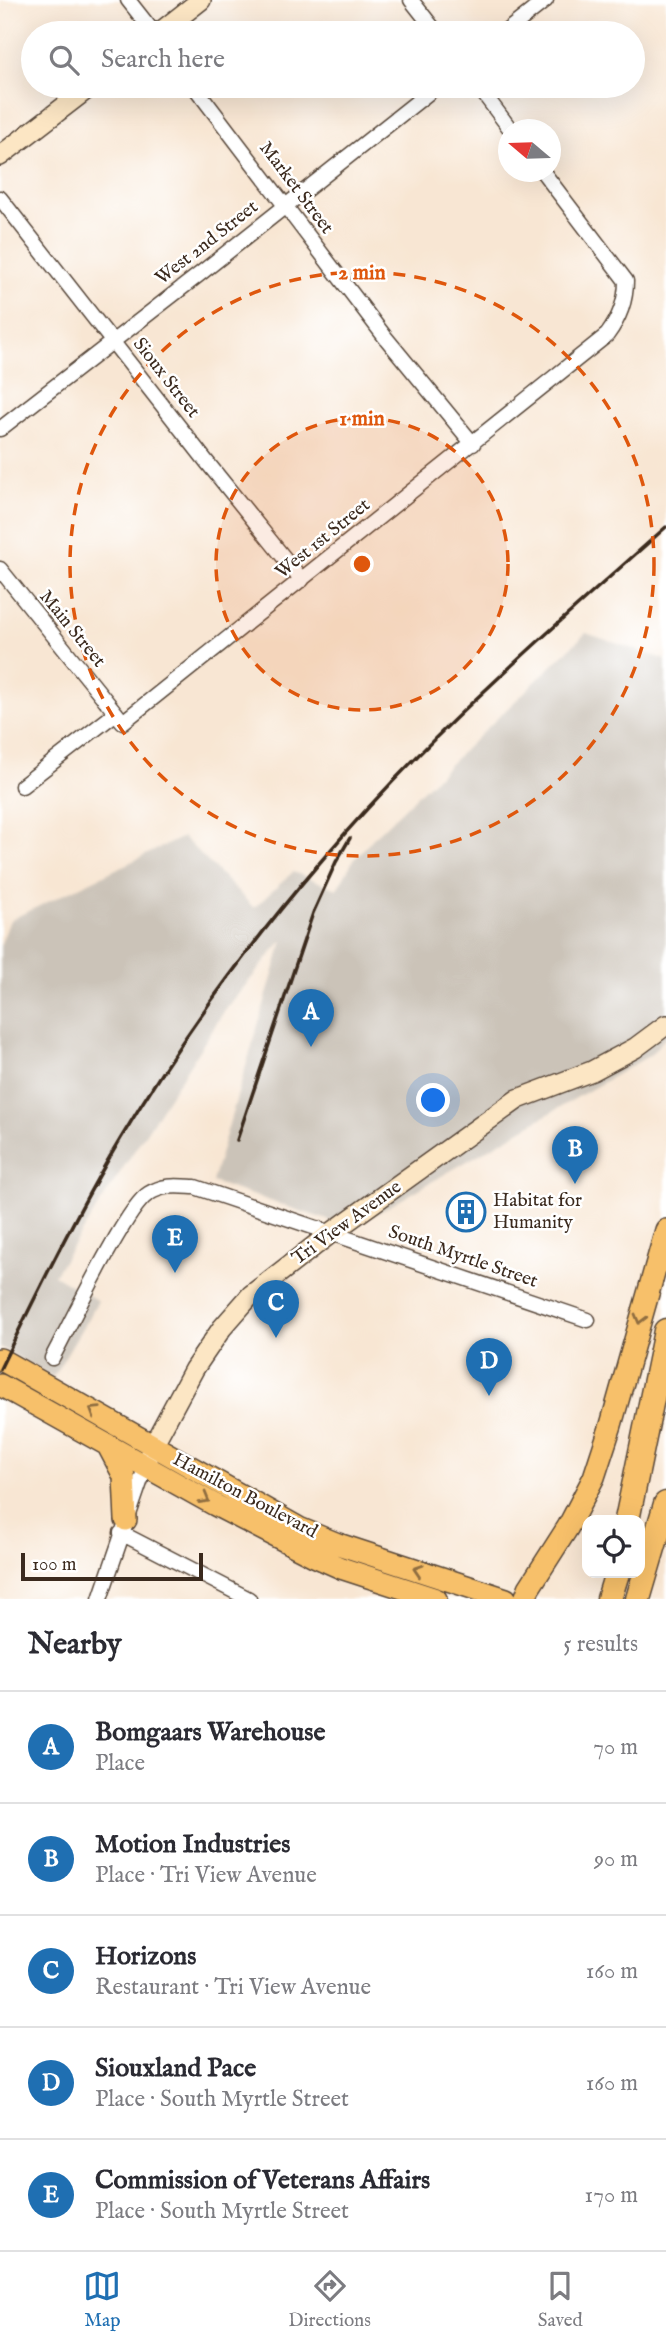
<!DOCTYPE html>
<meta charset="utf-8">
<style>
body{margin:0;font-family:"IM FELL English",serif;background:#f2f2f3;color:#2b2b33}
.controls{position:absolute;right:21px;bottom:21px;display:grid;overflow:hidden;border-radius:14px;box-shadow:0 7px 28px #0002}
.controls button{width:63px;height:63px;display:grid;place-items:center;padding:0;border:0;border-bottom:2px solid #e1e1e2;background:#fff;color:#2b2b33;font:35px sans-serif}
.compass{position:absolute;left:498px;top:119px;width:63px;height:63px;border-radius:50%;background:#fff;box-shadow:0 7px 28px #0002;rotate:289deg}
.scale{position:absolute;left:21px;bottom:18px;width:182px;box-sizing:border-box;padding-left:7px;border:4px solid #3b2a1e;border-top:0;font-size:19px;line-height:24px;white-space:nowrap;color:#3b2a1e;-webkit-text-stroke:5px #fff;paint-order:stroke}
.you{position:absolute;left:434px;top:1101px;width:24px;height:24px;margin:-18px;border:5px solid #fff;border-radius:50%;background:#1a73e8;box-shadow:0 0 0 10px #1a73e833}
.badge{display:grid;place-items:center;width:46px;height:46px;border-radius:50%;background:#1f6fb2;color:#fff;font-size:23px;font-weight:700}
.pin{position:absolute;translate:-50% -58px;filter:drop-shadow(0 2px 4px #0008)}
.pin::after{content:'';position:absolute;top:37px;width:24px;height:21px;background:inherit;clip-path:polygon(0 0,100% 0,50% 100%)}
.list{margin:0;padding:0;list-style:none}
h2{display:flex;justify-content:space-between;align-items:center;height:91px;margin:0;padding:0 28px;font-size:30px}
h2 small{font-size:23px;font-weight:400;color:#7c7c81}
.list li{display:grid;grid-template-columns:46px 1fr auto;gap:21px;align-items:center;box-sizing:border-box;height:112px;padding:0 28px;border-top:2px solid #e1e1e2}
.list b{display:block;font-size:26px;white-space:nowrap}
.list p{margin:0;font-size:23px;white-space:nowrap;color:#7c7c81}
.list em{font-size:23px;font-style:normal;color:#7c7c81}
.icon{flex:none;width:38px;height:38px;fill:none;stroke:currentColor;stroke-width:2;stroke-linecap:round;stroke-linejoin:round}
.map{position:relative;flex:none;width:666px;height:1599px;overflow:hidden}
.search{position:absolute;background:#fff;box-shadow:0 7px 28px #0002;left:21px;right:21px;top:21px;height:77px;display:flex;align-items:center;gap:18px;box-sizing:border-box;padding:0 24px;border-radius:38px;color:#7c7c81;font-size:26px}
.sheet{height:651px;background:#fff}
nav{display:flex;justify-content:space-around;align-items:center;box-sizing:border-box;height:98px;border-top:2px solid #e1e1e2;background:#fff;font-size:19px;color:#7c7c81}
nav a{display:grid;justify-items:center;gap:4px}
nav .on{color:#1f6fb2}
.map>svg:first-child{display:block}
.industrial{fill:#cbc3b8}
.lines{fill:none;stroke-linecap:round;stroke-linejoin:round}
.street-casing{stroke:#574639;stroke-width:17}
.secondary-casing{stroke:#574639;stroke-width:22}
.primary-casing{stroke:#574639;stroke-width:24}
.highway-casing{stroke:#574639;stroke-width:27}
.street{stroke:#fff;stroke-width:14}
.secondary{stroke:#fce6c4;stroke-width:19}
.primary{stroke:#f7c06b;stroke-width:21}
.highway{stroke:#f7c06b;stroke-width:24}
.rail{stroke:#3b2a1e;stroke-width:3.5}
.oneway{stroke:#906e41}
.ring{fill:none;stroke:#df570d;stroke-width:3.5;stroke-dasharray:12 9}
.labels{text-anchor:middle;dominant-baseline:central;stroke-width:5;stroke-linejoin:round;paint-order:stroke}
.street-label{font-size:19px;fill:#3b2a1e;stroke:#fff}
.poi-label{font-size:19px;fill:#3b2a1e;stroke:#fff;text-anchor:start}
.centre{fill:#df570d;stroke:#fff;stroke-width:3.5}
.ring-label{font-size:21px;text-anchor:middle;font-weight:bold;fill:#df570d;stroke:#fff;stroke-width:5;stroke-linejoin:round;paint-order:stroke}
</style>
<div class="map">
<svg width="666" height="1599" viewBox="0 0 666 1599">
<rect width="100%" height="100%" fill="#fff"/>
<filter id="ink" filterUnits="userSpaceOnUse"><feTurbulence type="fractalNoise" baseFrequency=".0143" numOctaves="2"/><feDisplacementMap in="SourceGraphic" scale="14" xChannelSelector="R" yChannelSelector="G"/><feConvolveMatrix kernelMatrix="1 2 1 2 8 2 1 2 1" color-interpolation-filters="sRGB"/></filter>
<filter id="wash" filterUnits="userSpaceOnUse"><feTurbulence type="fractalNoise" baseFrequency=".00686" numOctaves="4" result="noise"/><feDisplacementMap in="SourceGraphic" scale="28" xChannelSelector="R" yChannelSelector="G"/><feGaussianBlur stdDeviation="1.57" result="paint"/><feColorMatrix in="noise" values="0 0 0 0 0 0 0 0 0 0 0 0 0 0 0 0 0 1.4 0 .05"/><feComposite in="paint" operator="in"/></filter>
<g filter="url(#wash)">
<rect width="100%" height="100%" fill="#f8e6d3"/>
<path class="industrial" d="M 586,633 L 666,660 L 666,1037 L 650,1055 L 352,1228 L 212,1182 L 283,940 L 225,1010 L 54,1275 L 98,1301 L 53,1377 L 0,1347 L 0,946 L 10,920 L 183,837 L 254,908 L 293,872 L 337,889 L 353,861 L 376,835 Z"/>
</g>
<g filter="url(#ink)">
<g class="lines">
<defs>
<path id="street" d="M 128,0 L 154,33
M 411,0 L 437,33
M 504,33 L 546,0
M 194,86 L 385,337 L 473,444
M 478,86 L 511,130
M 0,198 L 206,461 L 302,580
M 0,429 L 201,273 L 437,86
M 0,569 L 123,722 L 607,335 C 619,319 626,302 626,281 L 543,172
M 22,786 L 116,713
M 52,1358 C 68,1329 126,1207 148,1194 C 164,1184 176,1186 195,1187 L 588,1320
M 121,1533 L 249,1599
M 100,1599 L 146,1465"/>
<path id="secondary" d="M 159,33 L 201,0
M 0,156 L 91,86
M 146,1465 L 152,1447 L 194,1369 L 222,1328 L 251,1295 L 331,1233 L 518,1099 L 592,1071 L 635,1048 L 666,1025"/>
<path id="primary" d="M 0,1359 L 299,1528 L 338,1544 L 506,1599
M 0,1385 L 215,1505 L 314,1556 L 341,1568 L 436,1599
M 107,1444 L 124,1476 L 126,1520
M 525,1599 L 529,1588 L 568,1527 L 594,1477 L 611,1425 L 666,1230"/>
<path id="highway" d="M 627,1520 L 666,1331
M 609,1599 L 617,1573
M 638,1599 L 666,1504"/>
</defs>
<use href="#street" class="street-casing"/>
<use href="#secondary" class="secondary-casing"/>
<use href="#primary" class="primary-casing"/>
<use href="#highway" class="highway-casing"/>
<use href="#street" class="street"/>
<use href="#secondary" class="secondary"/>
<use href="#primary" class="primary"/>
<use href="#highway" class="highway"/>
<path class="rail" d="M 237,1140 L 313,913 L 336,862 L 350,838
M 0,1369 C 38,1291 76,1213 121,1138 C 179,1041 249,945 322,860 C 425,738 547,633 666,527"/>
</g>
<defs><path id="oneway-chevron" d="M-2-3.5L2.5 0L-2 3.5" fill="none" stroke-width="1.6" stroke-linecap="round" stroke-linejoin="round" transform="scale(1.75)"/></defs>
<g class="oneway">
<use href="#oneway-chevron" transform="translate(640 1319) rotate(105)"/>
<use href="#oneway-chevron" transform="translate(94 1411) rotate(-148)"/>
<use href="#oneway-chevron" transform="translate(205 1499) rotate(30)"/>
<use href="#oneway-chevron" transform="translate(418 1570) rotate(-162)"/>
</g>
</g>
<circle cx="362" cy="564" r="146" fill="#df570d" fill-opacity=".12"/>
<g class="ring">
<circle cx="362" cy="564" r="146"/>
<circle cx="362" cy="564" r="292"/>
</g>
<defs>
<symbol id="building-ring" viewBox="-11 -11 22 22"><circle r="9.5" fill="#fff" stroke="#1f6fb2" stroke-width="1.5"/><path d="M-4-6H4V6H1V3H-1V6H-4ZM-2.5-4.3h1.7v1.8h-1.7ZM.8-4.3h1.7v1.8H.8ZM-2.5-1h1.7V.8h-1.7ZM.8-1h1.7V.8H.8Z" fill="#1f6fb2"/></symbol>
</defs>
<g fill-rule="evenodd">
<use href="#building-ring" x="444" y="1190" width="44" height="44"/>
</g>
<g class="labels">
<g class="street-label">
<text transform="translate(296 188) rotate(53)">Market Street</text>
<text transform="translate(207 243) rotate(-38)">West 2nd Street</text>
<text transform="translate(166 378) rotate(52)">Sioux Street</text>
<text transform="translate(323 539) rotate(-39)">West 1st Street</text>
<text transform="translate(72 629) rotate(51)">Main Street</text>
<text transform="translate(347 1223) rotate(-36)">Tri View Avenue</text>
<text transform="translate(463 1257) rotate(19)">South Myrtle Street</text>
<text transform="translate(245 1496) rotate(28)">Hamilton Boulevard</text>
</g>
<g class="poi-label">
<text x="493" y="1201">Habitat for<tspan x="493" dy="22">Humanity</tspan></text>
</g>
</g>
<circle cx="362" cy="564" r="10" class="centre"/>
<g class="ring-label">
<text x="362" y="279">2 min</text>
<text x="362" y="425">1 min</text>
</g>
</svg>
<div class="controls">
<button><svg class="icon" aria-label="locate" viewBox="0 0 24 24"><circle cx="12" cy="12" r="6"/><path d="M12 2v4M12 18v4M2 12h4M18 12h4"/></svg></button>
</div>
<svg class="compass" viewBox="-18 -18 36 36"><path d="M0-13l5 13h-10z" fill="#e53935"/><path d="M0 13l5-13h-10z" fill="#7c7c81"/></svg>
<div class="scale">100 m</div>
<div class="you"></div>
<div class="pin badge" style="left:311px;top:1047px">A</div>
<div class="pin badge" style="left:575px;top:1184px">B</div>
<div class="pin badge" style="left:276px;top:1338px">C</div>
<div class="pin badge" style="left:489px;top:1396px">D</div>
<div class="pin badge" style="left:175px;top:1273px">E</div>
<div class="search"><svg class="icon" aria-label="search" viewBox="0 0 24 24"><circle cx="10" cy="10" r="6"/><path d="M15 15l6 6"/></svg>Search here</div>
</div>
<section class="sheet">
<h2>Nearby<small>5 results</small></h2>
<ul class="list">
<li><span class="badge">A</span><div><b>Bomgaars Warehouse</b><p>Place</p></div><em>70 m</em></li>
<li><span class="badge">B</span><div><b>Motion Industries</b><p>Place · Tri View Avenue</p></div><em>90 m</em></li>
<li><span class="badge">C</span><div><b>Horizons</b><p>Restaurant · Tri View Avenue</p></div><em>160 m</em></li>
<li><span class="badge">D</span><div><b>Siouxland Pace</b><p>Place · South Myrtle Street</p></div><em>160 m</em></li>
<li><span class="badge">E</span><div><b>Commission of Veterans Affairs</b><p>Place · South Myrtle Street</p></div><em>170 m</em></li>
</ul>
</section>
<nav>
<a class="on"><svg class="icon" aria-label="map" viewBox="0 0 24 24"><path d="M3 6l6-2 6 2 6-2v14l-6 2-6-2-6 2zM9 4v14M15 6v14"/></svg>Map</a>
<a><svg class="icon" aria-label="directions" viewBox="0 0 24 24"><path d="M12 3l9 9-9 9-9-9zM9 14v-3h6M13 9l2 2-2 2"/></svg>Directions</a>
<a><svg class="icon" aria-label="saved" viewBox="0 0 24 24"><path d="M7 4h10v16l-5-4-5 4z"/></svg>Saved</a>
</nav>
